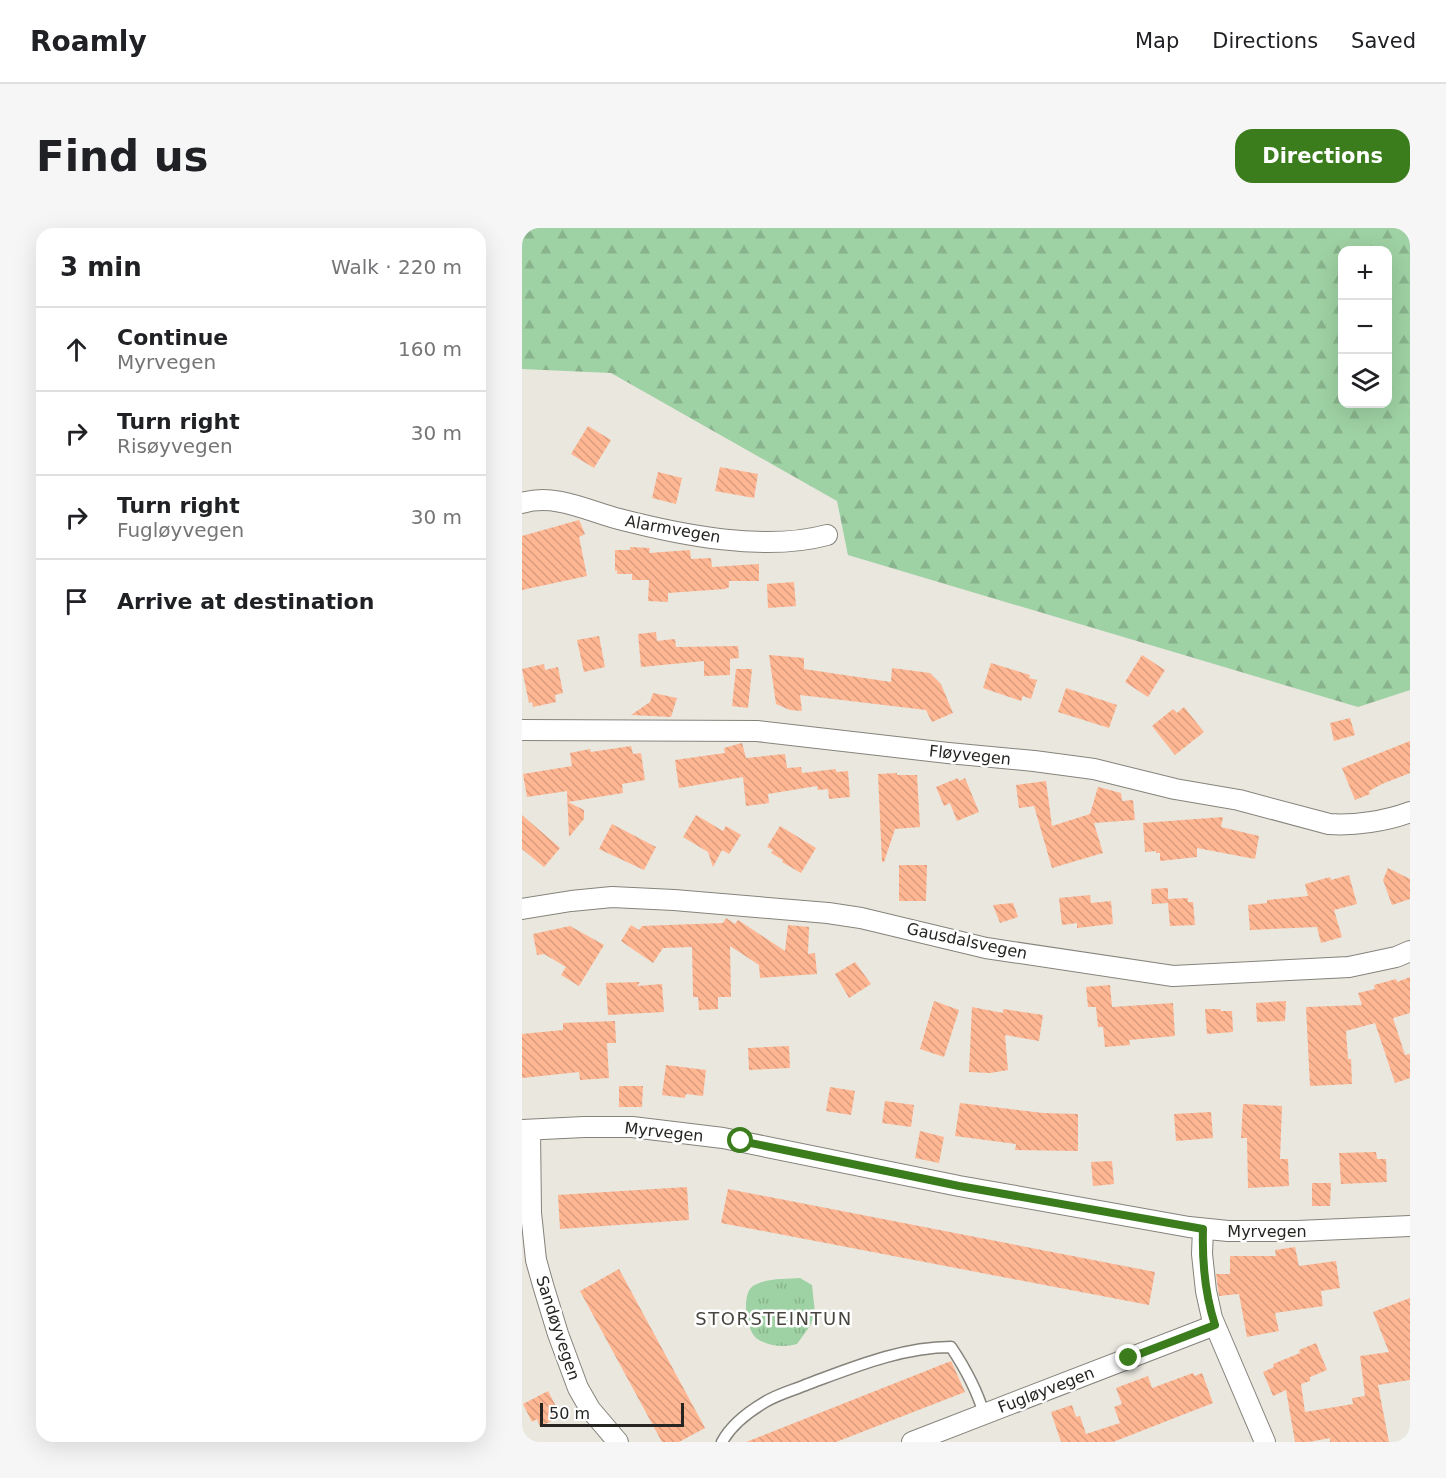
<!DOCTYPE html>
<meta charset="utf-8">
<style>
body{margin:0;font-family:"DejaVu Sans",sans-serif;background:#f6f6f6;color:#202124}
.controls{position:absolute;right:18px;top:18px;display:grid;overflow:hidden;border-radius:12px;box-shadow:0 6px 24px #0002}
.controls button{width:54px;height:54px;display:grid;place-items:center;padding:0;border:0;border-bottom:2px solid #e0e0e0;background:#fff;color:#202124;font:30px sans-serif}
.scale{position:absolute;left:18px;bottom:15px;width:144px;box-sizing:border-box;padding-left:6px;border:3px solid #262522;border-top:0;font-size:16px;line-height:21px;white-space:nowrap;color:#262522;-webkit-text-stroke:4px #fff;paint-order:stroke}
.stop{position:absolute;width:18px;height:18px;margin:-14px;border:4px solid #3b7c1c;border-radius:50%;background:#fff}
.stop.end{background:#3b7c1c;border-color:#fff;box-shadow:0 2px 6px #0008}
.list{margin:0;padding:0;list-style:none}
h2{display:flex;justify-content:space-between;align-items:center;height:78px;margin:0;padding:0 24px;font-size:26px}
h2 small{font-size:20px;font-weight:400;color:#757577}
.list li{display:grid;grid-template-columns:39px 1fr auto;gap:18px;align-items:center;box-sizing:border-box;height:84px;padding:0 24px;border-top:2px solid #e0e0e0}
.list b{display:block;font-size:22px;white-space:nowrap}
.list p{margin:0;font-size:20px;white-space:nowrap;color:#757577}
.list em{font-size:20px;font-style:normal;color:#757577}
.icon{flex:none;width:33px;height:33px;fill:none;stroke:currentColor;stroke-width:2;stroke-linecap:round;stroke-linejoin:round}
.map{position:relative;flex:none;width:888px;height:1214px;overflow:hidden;border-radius:18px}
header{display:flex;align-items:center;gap:36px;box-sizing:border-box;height:84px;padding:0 30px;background:#fff;border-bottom:2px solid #e0e0e0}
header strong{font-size:28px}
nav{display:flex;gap:33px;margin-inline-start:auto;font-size:21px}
.intro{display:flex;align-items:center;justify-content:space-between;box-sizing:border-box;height:144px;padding:0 36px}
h1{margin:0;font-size:42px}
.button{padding:15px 27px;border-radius:18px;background:#3b7c1c;color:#fff;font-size:21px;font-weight:700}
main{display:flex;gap:36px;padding:0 36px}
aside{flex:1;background:#fff;border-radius:18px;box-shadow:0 6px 24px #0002}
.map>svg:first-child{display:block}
.forest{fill:url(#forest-firs);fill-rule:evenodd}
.park{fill:url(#park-tufts)}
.building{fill:url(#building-back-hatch)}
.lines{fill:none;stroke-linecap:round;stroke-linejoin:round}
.service-casing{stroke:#85837b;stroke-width:13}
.minor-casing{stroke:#85837b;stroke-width:22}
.service{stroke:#fff;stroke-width:10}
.minor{stroke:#fff;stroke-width:20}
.route{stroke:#3b7c1c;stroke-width:8}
.labels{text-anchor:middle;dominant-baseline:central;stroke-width:5;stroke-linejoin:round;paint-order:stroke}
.street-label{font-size:16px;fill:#262522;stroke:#fff}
.neighbourhood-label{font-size:18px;letter-spacing:1.5px;fill:#47453e;stroke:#fff}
</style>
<header>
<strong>Roamly</strong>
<nav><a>Map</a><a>Directions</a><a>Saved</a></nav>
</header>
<div class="intro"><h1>Find us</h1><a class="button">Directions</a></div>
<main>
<aside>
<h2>3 min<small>Walk · 220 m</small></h2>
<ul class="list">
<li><svg class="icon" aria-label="ahead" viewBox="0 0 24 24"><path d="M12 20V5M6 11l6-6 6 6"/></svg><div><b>Continue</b><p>Myrvegen</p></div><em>160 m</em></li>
<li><svg class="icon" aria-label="right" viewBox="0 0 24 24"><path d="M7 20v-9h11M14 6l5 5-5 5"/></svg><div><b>Turn right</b><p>Risøyvegen</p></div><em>30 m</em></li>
<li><svg class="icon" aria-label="right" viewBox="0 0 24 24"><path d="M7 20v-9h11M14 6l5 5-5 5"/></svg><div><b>Turn right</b><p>Fugløyvegen</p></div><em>30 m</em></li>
<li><svg class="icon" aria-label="arrive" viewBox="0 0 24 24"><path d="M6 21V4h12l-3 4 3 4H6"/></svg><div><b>Arrive at destination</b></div></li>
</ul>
</aside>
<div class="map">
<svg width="888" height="1214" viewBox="0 0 888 1214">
<defs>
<pattern id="forest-firs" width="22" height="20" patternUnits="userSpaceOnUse" patternTransform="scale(1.5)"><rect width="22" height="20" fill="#9ed1a3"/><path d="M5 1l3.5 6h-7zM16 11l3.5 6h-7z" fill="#88b38c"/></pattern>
<pattern id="park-tufts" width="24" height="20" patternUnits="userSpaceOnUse" patternTransform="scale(1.5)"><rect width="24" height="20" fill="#9ed1a3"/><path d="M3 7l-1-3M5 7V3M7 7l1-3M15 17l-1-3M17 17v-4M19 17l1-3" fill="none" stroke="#88b38c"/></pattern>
<pattern id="building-back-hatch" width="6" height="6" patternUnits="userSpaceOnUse" patternTransform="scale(1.5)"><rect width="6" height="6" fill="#ffb692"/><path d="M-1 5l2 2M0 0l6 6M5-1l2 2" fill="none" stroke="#da9c7e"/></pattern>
</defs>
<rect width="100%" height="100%" fill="#e9e7de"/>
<path class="forest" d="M 0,0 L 888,0 L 888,462 L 836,479 L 326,327 L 315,273 L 89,145 L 0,141 ZM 820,22 L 866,22 L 866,176 L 820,176 Z"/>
<path class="park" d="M 278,1050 L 290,1057 L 293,1085 L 288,1098 L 275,1116 C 263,1120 245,1118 234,1110 C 224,1101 219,1066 231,1058 C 244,1050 264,1051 278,1050 Z"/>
<path class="building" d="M 66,198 L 89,212 L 72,240 L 49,226 Z
M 198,239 L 236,246 L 232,270 L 193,263 Z
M 136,244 L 160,250 L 154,276 L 130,270 Z
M 57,292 L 63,306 L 57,309 L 65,348 L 0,362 L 0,308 Z
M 108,319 L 128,320 L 127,325 L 168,322 L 169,331 L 189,330 L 190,339 L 237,336 L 237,353 L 207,353 L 207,359 L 203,361 L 146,365 L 146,374 L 126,373 L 127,352 L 110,352 L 110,346 L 95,346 L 95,342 L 93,343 L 93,322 L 108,322 Z
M 272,354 L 274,378 L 246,380 L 245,356 Z
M 134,404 L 135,413 L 153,411 L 154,419 L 216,418 L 217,430 L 208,431 L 208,447 L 182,448 L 182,433 L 119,439 L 116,406 Z
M 77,408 L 83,439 L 62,444 L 55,412 Z
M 247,427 L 282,430 L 282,441 L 369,454 L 370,440 L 408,445 L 419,456 L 431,485 L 410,494 L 404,482 L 278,467 L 280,483 L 268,482 L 254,476 Z
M 620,427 L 643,442 L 626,469 L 603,454 Z
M 469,435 L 508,447 L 507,450 L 515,452 L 509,471 L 501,468 L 499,473 L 461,460 Z
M 22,436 L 23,442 L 36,439 L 41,465 L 33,467 L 34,474 L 11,479 L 10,474 L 7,475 L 0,441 Z
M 214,441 L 230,441 L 226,480 L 210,478 Z
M 544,460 L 595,477 L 587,500 L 536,484 Z
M 131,465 L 155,470 L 149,489 L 109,487 L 128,474 Z
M 662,479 L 682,504 L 653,527 L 630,498 L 651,481 L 655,485 Z
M 828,490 L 833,507 L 812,513 L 808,495 Z
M 888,513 L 888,545 L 860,556 L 847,563 L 848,566 L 833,572 L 820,540 Z
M 220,515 L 224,530 L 263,526 L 265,540 L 279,539 L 280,545 L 314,541 L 314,544 L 326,543 L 328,569 L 307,571 L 306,561 L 296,562 L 295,558 L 246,566 L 247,575 L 224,578 L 221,549 L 157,560 L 153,532 L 203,525 L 202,520 Z
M 109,518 L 111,526 L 119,525 L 123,552 L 100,556 L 101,565 L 46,574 L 62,582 L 62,591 L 47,609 L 45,563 L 5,569 L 1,546 L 50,538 L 48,525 L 68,521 L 69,524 Z
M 375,545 L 375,547 L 395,547 L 398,599 L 373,601 L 362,634 L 360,634 L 356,546 Z
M 436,550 L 437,553 L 443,550 L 457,584 L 435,593 L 428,575 L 422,578 L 414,559 Z
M 524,553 L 530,598 L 568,586 L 576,559 L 599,565 L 600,573 L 611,572 L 613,592 L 572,595 L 581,625 L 530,640 L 512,578 L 497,580 L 494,557 Z
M 0,587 L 38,620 L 22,639 L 0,621 Z
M 174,587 L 201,603 L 204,598 L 219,607 L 207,626 L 200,622 L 191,639 L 186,624 L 161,609 Z
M 701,589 L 699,599 L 737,608 L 733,631 L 675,620 L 675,629 L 638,633 L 638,625 L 634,625 L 634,623 L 623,624 L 621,595 Z
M 90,596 L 134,619 L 122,642 L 77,621 Z
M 258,598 L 294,620 L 279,645 L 260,634 L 261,632 L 249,625 L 251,622 L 245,619 Z
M 377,637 L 405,637 L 404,673 L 377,673 Z
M 866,640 L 888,651 L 888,671 L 870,677 L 861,652 Z
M 827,647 L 835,676 L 812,682 L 820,709 L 799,715 L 795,699 L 728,702 L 726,677 L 745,675 L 745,672 L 786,668 L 783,656 L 808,649 L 809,652 Z
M 646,660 L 646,671 L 666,670 L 666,674 L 671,674 L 673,697 L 648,698 L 646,675 L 630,676 L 629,661 Z
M 568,667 L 569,675 L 589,673 L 591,696 L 555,700 L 555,695 L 540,697 L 537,670 Z
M 491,675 L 496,689 L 478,695 L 471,677 Z
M 204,690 L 213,696 L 216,692 L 263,723 L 266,697 L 287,699 L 286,726 L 293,725 L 295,746 L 238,750 L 237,737 L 208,718 L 209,769 L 196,769 L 196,781 L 177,782 L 176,769 L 171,769 L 170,719 L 141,720 L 131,735 L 99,713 L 109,697 L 117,702 L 120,698 L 201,695 Z
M 48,698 L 82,717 L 57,758 L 39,747 L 44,739 L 22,726 L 15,727 L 11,706 Z
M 333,734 L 349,756 L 327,770 L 313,746 Z
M 888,749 L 888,785 L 871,790 L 883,827 L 888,826 L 888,850 L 873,855 L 853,795 L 824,803 L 826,831 L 829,831 L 830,856 L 788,858 L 784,779 L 840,777 L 836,765 L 853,761 L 852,757 L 874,751 L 875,754 Z
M 118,754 L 115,758 L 140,756 L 142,784 L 86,787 L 84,755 Z
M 588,757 L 590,779 L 651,775 L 653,808 L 607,812 L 608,817 L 583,819 L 581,799 L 576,799 L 574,779 L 566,779 L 564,759 Z
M 412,773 L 437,782 L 422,829 L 398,821 Z
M 764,773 L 763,793 L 735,794 L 734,775 Z
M 450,779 L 481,785 L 481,781 L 521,787 L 517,813 L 483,807 L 486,842 L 468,845 L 447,844 Z
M 683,781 L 698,781 L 699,783 L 710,783 L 711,804 L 685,806 Z
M 93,793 L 94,815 L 85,815 L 87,850 L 58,852 L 57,844 L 0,850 L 0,806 L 41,802 L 41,795 Z
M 267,818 L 268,840 L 227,842 L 226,820 Z
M 144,837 L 184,842 L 181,868 L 164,866 L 163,870 L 140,867 Z
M 97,858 L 121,858 L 120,879 L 97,879 Z
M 308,859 L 333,863 L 329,887 L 304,883 Z
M 363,873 L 392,877 L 389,899 L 360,895 Z
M 438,875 L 521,885 L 556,886 L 556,923 L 493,922 L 494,916 L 433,908 Z
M 721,876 L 760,878 L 758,931 L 766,931 L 767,958 L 726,960 L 725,910 L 719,910 Z
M 689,884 L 691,910 L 654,913 L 652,886 Z
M 398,903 L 422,909 L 417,935 L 393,930 Z
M 854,924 L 855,931 L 864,931 L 865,954 L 819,956 L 817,925 Z
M 590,933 L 592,956 L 571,958 L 569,934 Z
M 790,955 L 809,955 L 808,978 L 790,978 Z
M 165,959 L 167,992 L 38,1001 L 36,967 Z
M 206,961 L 633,1044 L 627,1077 L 199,995 Z
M 773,1019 L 777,1038 L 814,1033 L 818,1060 L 799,1063 L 801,1078 L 753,1085 L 757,1103 L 725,1109 L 717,1066 L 697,1068 L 694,1046 L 708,1046 L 708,1028 L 754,1028 L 753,1022 Z
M 97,1041 L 183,1200 L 157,1214 L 140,1214 L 58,1063 Z
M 888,1070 L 888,1152 L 856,1157 L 867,1214 L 808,1214 L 808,1210 L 787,1214 L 773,1214 L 764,1162 L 751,1168 L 741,1144 L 752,1139 L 751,1136 L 778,1125 L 777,1122 L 794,1115 L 805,1142 L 788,1149 L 788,1153 L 779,1156 L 783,1184 L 831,1176 L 830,1170 L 843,1168 L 838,1128 L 867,1124 L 851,1084 Z
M 429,1133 L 443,1164 L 314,1214 L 224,1214 Z
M 671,1145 L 673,1148 L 680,1145 L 691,1175 L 591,1214 L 539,1214 L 529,1184 L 550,1177 L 554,1189 L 558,1188 L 564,1206 L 598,1195 L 592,1179 L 600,1176 L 594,1160 L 626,1148 L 630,1160 Z
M 26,1163 L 39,1188 L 18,1199 L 15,1191 L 10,1194 L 1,1176 Z"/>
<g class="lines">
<defs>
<path id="service" d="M 200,1214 C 209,1197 226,1184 243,1174 C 256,1166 272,1162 286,1156 C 332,1139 380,1119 429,1119 C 443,1140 455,1162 462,1186"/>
<path id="minor" d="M 0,275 C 33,265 66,283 97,291 C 159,307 243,324 305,307
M 0,502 L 235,503 L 426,525 L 512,533 L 572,541 L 653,561 L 717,572 L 807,596 C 832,598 864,593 888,584
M 0,681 L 49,673 L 90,669 L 152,672 L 306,685 L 339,690 L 464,720 L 651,748 L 827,739 L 874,729 L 888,723
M 0,902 L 62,899 L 110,899 L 201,910 L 437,958 L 667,999 L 706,1003 L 776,1003 L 888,998
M 8,902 L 9,985 L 14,1032 L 21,1057 L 36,1106 L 56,1160 L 68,1181 L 96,1214
M 681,1001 L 680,1026 L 684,1063 L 690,1090 L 743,1214
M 390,1214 L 693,1097"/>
</defs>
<use href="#service" class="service-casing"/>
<use href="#minor" class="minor-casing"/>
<use href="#service" class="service"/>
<use href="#minor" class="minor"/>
</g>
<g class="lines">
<path class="route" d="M 219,913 L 437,958 L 681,1001 C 680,1034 683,1066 693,1097 L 607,1130"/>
</g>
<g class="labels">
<g class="street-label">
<text transform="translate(151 301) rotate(10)">Alarmvegen</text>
<text transform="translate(448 527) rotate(6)">Fløyvegen</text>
<text transform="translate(445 713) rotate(12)">Gausdalsvegen</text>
<text transform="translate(142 904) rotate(6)">Myrvegen</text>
<text x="745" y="1003">Myrvegen</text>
<text transform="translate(36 1100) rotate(72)">Sandøyvegen</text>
<text transform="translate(524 1162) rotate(-21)">Fugløyvegen</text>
</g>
<g class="neighbourhood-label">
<text x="252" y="1090">STORSTEINTUN</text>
</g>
</g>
</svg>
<div class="controls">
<button>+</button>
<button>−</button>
<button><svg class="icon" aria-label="layers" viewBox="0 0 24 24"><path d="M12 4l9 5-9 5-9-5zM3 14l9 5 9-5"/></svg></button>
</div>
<div class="scale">50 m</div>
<div class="stop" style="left:219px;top:913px"></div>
<div class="stop end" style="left:607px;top:1130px"></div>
</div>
</main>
